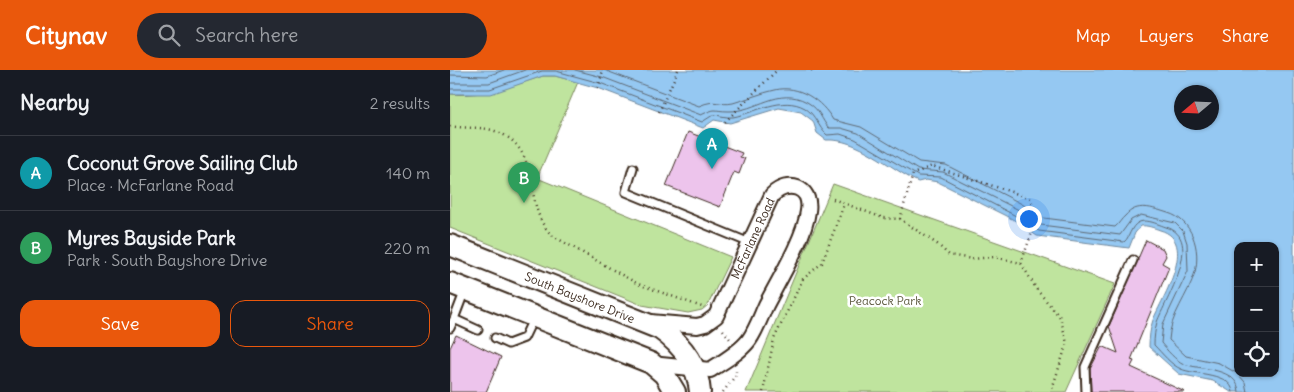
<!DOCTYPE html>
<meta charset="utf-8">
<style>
body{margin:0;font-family:Delius,sans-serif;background:#242831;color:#f1f3f6}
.controls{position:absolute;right:15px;bottom:15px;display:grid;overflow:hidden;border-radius:10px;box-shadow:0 1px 4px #0004}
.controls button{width:45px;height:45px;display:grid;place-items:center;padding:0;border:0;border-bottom:1px solid #363941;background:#171b24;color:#f1f3f6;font:25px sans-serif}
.compass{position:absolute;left:724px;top:15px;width:45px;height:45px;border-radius:50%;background:#171b24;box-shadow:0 1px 4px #0004;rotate:251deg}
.you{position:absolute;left:578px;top:148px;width:18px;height:18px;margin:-12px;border:4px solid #fff;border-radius:50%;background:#1a73e8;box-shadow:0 0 0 8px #1a73e833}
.badge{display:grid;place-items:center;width:32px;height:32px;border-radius:50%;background:#ea580c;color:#fff;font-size:16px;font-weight:700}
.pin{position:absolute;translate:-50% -41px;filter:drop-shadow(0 1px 2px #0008)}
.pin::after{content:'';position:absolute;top:26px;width:18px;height:15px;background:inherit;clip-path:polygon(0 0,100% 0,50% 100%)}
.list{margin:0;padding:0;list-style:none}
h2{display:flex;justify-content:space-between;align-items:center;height:65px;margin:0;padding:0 20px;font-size:21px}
h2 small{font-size:16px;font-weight:400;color:#9ea1a6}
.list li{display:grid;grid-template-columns:32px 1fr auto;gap:15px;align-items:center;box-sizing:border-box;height:75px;padding:0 20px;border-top:1px solid #363941}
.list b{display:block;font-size:19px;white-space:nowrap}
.list p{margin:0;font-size:16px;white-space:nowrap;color:#9ea1a6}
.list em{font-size:16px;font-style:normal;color:#9ea1a6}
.actions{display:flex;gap:10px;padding:15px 20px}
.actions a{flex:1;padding:11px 0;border:1px solid #ea580c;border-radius:15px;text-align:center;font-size:18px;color:#ea580c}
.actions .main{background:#ea580c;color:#fff}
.icon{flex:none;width:28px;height:28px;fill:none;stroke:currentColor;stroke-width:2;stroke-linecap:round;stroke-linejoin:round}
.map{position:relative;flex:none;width:844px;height:322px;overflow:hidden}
header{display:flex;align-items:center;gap:30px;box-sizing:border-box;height:70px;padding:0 25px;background:#ea580c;color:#fff}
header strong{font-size:24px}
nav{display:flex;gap:28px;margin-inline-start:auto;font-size:18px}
.search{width:350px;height:45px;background:#242831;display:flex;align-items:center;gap:12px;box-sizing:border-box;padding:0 18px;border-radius:28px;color:#9ea1a6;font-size:19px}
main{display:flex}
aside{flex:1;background:#171b24}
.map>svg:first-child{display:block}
.green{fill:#bfe49e;stroke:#7d875e}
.water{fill:#95c8f2;stroke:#71899d;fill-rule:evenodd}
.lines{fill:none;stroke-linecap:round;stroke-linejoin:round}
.shore{stroke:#5f6973;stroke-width:1}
.building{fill:#edc4ec;stroke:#3b2a1e}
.lane-casing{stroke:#3b2a1e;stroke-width:11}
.street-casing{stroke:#3b2a1e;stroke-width:18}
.secondary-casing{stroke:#3b2a1e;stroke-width:24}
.path{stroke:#3b2a1e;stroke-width:2.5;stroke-dasharray:1 4;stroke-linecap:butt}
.lane{stroke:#fff;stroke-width:7}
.street{stroke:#fff;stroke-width:14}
.secondary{stroke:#fff;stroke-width:20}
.labels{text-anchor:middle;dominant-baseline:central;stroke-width:5;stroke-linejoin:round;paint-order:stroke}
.street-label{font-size:12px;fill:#3b2a1e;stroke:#fff}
.park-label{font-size:12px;fill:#5c583e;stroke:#fff}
</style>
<header>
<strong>Citynav</strong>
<div class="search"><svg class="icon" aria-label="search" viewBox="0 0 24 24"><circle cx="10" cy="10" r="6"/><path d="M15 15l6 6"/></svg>Search here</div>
<nav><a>Map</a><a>Layers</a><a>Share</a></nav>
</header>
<main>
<aside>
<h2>Nearby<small>2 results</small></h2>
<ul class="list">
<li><span class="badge" style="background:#0f9aa8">A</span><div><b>Coconut Grove Sailing Club</b><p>Place · McFarlane Road</p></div><em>140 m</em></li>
<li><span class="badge" style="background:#2e9e5b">B</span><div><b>Myres Bayside Park</b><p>Park · South Bayshore Drive</p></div><em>220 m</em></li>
</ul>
<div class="actions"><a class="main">Save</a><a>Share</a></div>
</aside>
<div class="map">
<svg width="844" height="322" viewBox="0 0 844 322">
<rect width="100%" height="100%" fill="#fff"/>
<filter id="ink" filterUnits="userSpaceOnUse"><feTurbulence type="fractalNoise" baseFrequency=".02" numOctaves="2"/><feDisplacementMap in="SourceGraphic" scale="10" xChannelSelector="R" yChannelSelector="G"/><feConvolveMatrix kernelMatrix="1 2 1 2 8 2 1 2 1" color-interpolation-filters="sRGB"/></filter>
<g filter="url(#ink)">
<path class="green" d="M 93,6 L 105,6 L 128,12 L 87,108 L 281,187 L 258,235 L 252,240 L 238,243 L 192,235 L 0,158 L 0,24 C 33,27 62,16 93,6 Z
M 383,114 L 665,214 L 616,322 L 296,322 Z"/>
<path class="water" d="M 0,0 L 844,0 L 844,322 L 781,322 L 763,311 L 729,304 L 699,277 C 699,269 700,258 703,250 C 712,228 749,171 710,160 C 704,158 697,155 691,156 L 685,163 L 679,178 L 587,166 L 564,150 L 488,112 L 476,110 L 468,112 C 439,98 408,68 376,70 L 367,63 L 363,51 L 351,42 L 329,38 L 280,53 L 264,50 L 253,58 L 148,18 L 105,6 L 93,6 L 41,24 L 0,24 ZM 732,22 L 762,22 L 762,52 L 732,52 ZM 788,176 L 825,176 L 825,303 L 788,303 Z"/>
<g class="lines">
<path class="shore" d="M 125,0 L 152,7 L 251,45 C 268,37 262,41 279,41 C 306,42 328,16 357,32 C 371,40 371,50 379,58 L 391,58 L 408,63 L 468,100 L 493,102 L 569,140 L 591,155 L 670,165 L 681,150 L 691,145 L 725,153 L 733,161 L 737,173 L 738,201 L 713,254 L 711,273 C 717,280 725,290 734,294 C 750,300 788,297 789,322
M 154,0 L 249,36 C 267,28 269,36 283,33 C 297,29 311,23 325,20 C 349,14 372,31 383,50 L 411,57 L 469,92 L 496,95 L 572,134 L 594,148 L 665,157 C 669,154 671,149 675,146 C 687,132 702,138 718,143 C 742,150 751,179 745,202 C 738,226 720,245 719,270 L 736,286 L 769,293 L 788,304 L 795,312 L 797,322
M 0,5 L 37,6 L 54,0
M 0,13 L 39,13 L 75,0
M 0,19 L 40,19 L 92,1 L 106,1 L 150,13 L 252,52 L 263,45 C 270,45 276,48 283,47 C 305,43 332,25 355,38 C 366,45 368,57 377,65 L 390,64 L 405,69 L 468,106 L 491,107 L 566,146 L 589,161 L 674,172 C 678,169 679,164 682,159 C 690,145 704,153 716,157 C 755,168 715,231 707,252 C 705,259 704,268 704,275 C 712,283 721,295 731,299 C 744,305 781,302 783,322"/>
</g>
<path class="building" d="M 238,62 L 292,83 L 290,87 L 295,88 L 289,104 L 284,102 L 270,137 L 216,116 Z
M 696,170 L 713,179 L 716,186 L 712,193 L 719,197 L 681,290 L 684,291 L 681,297 L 735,322 L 641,322 L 640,299 L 652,276 L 668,283 L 659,256 Z
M 6,265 L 51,287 L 36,322 L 0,322 L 0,278 Z"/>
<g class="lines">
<defs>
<path id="lane" d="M 183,98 L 176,122 L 300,173
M 15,220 L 4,249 L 28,260
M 0,258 L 4,249
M 45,268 L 58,274 L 74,268 L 84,247
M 636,322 L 635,297 L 683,190"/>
<g id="street">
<path id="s1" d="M 200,252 L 247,256 L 255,254 L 266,246 L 322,125 C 338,109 362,117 358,141 C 355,167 329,210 316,235 C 311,246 306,260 299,270 C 290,282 273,292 260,300 L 201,294"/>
</g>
<g id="secondary">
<path id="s2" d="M 0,175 L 210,259 C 231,274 248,295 250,322"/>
<path d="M 0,213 L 201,293 L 214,304 L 225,322"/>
</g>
</defs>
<use href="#lane" class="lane-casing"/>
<use href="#street" class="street-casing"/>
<use href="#secondary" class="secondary-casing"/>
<path class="path" d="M 361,0 L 362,0
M 148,18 L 153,0
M 209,42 L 228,0
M 275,52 L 327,0
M 0,56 C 15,59 31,56 45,61 C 96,79 70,138 103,166 L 188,214 L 252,237
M 383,129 L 433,148 L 450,149 L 487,174 L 499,185 L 522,189 L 544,187 L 571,193 L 587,220 L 610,247 L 617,273 L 601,322
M 450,149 L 463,104 L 482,96 L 580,128 L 588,146 L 571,193
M 273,260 L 280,269
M 273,322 L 286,305 L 286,301
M 313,322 L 324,269 L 353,209 L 372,193 L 394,134"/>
<use href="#lane" class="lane"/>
<use href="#street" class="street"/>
<use href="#secondary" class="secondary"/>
</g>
</g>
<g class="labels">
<g class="street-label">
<text stroke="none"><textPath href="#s1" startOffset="155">McFarlane Road</textPath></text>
<text stroke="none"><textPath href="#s2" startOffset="140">South Bayshore Drive</textPath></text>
</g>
<g class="park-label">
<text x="435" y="230">Peacock Park</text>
</g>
</g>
</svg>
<div class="controls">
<button>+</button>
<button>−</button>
<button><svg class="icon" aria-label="locate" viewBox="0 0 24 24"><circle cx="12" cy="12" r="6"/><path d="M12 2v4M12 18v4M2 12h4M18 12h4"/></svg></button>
</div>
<svg class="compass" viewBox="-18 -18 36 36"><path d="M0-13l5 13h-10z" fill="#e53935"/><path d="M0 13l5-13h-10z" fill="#9ea1a6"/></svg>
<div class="you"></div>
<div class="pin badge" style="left:262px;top:99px;background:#0f9aa8">A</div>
<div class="pin badge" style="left:74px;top:133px;background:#2e9e5b">B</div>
</div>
</main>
